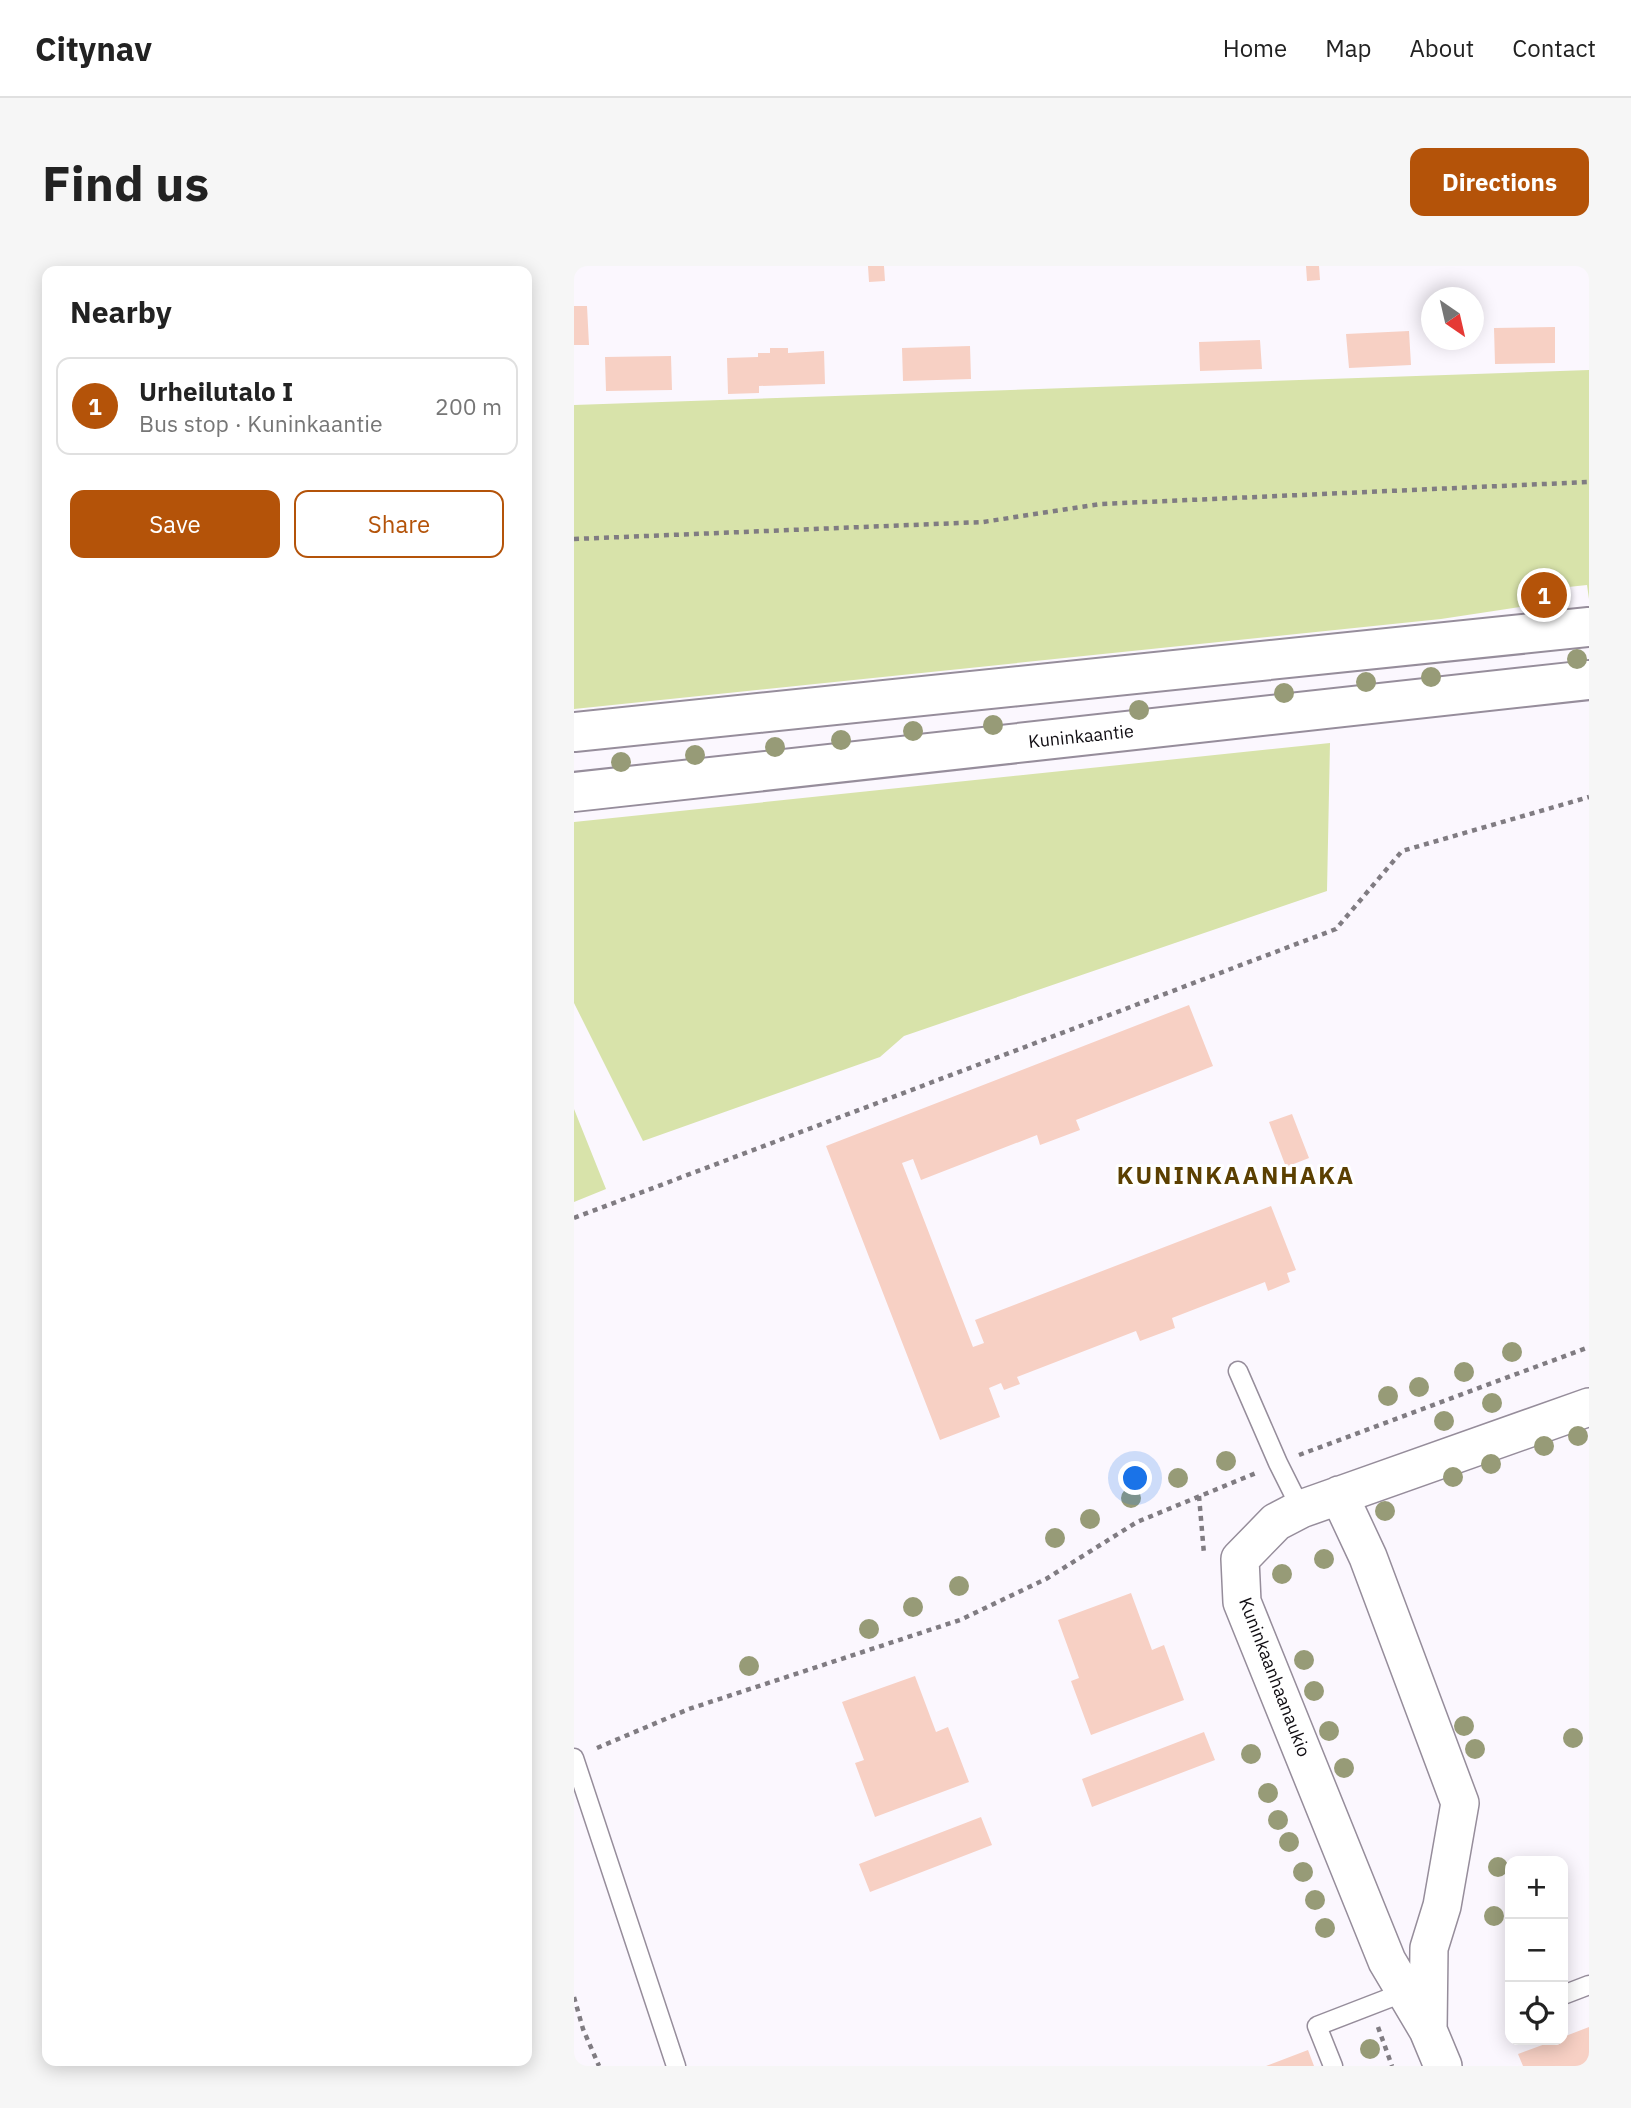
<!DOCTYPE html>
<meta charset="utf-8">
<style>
body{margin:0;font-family:"IBM Plex Sans",sans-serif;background:#f6f6f6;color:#222}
.controls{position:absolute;right:21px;bottom:21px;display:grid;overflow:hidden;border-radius:14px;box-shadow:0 4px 18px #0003}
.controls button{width:63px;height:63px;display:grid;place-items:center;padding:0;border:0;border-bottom:2px solid #e0e0e0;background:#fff;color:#222;font:35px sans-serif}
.compass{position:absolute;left:847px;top:21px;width:63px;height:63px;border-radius:50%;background:#fff;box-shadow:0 4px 18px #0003;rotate:146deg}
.you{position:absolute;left:562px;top:1213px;width:24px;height:24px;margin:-18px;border:5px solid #fff;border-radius:50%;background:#1a73e8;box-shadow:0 0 0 10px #1a73e833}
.badge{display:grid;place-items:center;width:46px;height:46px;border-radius:50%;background:#b45309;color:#fff;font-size:23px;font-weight:700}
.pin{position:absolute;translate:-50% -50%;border:4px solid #fff;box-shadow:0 2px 7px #0006}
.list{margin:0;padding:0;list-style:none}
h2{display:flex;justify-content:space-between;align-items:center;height:91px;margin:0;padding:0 28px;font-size:30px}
h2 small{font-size:23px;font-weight:400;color:#767676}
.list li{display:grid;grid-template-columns:46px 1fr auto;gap:21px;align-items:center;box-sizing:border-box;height:98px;margin:0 14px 14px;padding:0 14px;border:2px solid #e0e0e0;border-radius:14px}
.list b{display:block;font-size:26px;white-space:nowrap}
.list p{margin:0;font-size:23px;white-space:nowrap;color:#767676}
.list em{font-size:23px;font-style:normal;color:#767676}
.actions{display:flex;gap:14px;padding:21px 28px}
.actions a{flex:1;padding:16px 0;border:2px solid #b45309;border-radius:14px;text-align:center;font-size:24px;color:#b45309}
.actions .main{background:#b45309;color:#fff}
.icon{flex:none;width:38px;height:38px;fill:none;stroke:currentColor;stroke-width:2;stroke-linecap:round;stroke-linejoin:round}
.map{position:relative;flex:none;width:1015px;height:1800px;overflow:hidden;border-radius:14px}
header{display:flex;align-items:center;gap:42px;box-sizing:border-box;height:98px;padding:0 35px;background:#fff;border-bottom:2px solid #e0e0e0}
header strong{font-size:33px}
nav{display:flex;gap:38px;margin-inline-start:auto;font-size:24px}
.intro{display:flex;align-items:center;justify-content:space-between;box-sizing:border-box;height:168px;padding:0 42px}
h1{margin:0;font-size:49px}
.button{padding:18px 32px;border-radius:14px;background:#b45309;color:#fff;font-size:24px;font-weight:700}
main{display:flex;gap:42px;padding:0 42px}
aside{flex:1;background:#fff;border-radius:14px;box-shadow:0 4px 18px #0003}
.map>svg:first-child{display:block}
.green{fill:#d8e3aa}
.building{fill:#f7d0c4}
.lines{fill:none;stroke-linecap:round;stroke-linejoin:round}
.service-casing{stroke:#968d9b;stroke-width:21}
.minor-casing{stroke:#968d9b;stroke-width:40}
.secondary-casing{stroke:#968d9b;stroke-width:42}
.path{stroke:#807c82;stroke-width:4.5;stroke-dasharray:5 5;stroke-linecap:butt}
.service{stroke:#fff;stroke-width:18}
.minor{stroke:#fff;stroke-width:37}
.secondary{stroke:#fff;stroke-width:38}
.tree{fill:#979b77}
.labels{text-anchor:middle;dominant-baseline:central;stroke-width:6;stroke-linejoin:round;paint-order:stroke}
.street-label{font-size:18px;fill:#100d12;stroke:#fff}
.district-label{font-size:24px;font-weight:bold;letter-spacing:2px;fill:#5b3f01;stroke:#fff}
</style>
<header>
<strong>Citynav</strong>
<nav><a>Home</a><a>Map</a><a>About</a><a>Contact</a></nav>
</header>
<div class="intro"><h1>Find us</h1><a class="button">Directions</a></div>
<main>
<aside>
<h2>Nearby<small></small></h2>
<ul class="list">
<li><span class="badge">1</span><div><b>Urheilutalo I</b><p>Bus stop · Kuninkaantie</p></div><em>200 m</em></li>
</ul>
<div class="actions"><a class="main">Save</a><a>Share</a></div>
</aside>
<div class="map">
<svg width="1015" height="1800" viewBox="0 0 1015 1800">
<rect width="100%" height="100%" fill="#fbf7fe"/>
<path class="green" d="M 1015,104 L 1015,333 L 1013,319 L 947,326 L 946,341 L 867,353 L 0,443 L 0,139 Z
M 756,477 L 753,625 L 330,770 L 306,791 L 69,875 L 0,737 L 0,556 Z
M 0,843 L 32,923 L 0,936 Z"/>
<path class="building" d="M 294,0 L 310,0 L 311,15 L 295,16 Z
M 732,0 L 745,0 L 746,14 L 733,15 Z
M 0,40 L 13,40 L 15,79 L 0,79 Z
M 981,61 L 981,97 L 921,98 L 920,62 Z
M 835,65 L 837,99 L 775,102 L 772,68 Z
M 686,74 L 688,103 L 626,105 L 625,76 Z
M 396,80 L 397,113 L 329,115 L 328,82 Z
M 196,82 L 214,82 L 214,87 L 250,85 L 251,118 L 185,120 L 185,127 L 154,128 L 153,92 L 184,91 L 184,87 L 196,87 Z
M 97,90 L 98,124 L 32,125 L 31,91 Z
M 615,739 L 639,800 L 502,854 L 506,864 L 466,879 L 463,869 L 347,914 L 339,893 L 328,897 L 399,1081 L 410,1077 L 401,1054 L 697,940 L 722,1004 L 713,1007 L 716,1016 L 694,1025 L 691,1016 L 598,1052 L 601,1062 L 566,1075 L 562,1065 L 443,1111 L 446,1118 L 430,1124 L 427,1117 L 415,1122 L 426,1151 L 366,1174 L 252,880 Z
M 718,848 L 735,892 L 712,901 L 695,856 Z
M 557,1327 L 578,1384 L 590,1379 L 610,1434 L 517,1469 L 497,1415 L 505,1412 L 484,1354 Z
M 341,1410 L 362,1466 L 374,1461 L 395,1516 L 301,1551 L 281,1497 L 290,1494 L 268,1436 Z
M 630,1466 L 641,1494 L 518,1541 L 508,1513 Z
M 407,1551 L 418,1579 L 296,1626 L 285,1598 Z
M 1015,1761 L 1015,1800 L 949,1800 L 944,1788 L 982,1774 L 989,1774 L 989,1771 Z
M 734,1784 L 740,1800 L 692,1800 Z"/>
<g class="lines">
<defs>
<path id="service" d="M 664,1105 L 704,1197 L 727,1243
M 0,1492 L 102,1800
M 989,1729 L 1015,1719
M 759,1800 L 743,1760 L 831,1726"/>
<path id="minor" d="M 765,1229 L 794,1291 L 886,1537 L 868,1640 L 855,1682 L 854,1764
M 869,1800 L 854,1764 L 813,1695 L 668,1336 L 666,1293 L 702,1256 L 727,1243 L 1015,1141"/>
<path id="secondary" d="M 0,466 L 1015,361
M 0,526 L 1015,414"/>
</defs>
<use href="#service" class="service-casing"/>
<use href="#minor" class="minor-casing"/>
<use href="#secondary" class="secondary-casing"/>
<path class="path" d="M 0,273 L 409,256 L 526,238 L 1015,216
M 0,952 L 762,663 L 828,585 L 1015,531
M 725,1189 L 1015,1081
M 625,1230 L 630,1288
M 23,1482 L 115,1443 L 386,1354 L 472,1313 L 563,1256 L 682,1207
M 0,1731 L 9,1763 L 25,1800
M 804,1761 L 818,1800"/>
<use href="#service" class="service"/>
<use href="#minor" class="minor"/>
<use href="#secondary" class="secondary"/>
</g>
<g class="tree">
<circle cx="1003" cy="393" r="10"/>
<circle cx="857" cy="411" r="10"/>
<circle cx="792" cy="416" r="10"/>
<circle cx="710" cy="427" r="10"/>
<circle cx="565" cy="444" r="10"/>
<circle cx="419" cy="459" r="10"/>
<circle cx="339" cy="465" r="10"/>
<circle cx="267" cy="474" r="10"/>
<circle cx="201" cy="481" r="10"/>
<circle cx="121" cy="489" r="10"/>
<circle cx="47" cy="496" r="10"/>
<circle cx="938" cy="1086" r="10"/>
<circle cx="890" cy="1106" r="10"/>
<circle cx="845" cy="1121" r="10"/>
<circle cx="814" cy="1130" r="10"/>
<circle cx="918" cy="1137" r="10"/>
<circle cx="870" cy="1155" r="10"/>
<circle cx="1004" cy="1170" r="10"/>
<circle cx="970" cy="1180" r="10"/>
<circle cx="652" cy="1195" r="10"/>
<circle cx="917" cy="1198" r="10"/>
<circle cx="879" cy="1211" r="10"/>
<circle cx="604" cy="1212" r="10"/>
<circle cx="557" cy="1232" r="10"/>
<circle cx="811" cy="1245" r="10"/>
<circle cx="516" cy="1253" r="10"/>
<circle cx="481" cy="1272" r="10"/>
<circle cx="750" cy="1293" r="10"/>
<circle cx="708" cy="1308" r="10"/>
<circle cx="385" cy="1320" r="10"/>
<circle cx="339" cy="1341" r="10"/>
<circle cx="295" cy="1363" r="10"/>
<circle cx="730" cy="1394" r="10"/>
<circle cx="175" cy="1400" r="10"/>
<circle cx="740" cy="1425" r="10"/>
<circle cx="890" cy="1460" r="10"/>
<circle cx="755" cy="1465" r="10"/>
<circle cx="999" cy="1472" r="10"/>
<circle cx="901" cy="1483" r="10"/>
<circle cx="677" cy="1488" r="10"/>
<circle cx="770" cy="1502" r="10"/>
<circle cx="694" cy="1527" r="10"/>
<circle cx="704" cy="1554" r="10"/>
<circle cx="715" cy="1576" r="10"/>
<circle cx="924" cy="1601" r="10"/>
<circle cx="729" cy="1606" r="10"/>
<circle cx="741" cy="1634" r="10"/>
<circle cx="920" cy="1650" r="10"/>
<circle cx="751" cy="1662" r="10"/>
<circle cx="796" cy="1783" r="10"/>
</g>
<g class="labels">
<g class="street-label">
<text transform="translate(507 470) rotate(-6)">Kuninkaantie</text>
<text transform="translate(701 1411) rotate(69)">Kuninkaanhaanaukio</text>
</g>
<g class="district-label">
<text x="662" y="909">KUNINKAANHAKA</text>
</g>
</g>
</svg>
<div class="controls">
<button>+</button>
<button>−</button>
<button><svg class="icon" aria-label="locate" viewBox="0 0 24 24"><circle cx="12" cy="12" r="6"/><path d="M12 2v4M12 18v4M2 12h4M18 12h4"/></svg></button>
</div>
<svg class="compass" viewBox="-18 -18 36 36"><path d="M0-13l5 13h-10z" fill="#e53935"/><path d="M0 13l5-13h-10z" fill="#767676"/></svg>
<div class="you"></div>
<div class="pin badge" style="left:970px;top:329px">1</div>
</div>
</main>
